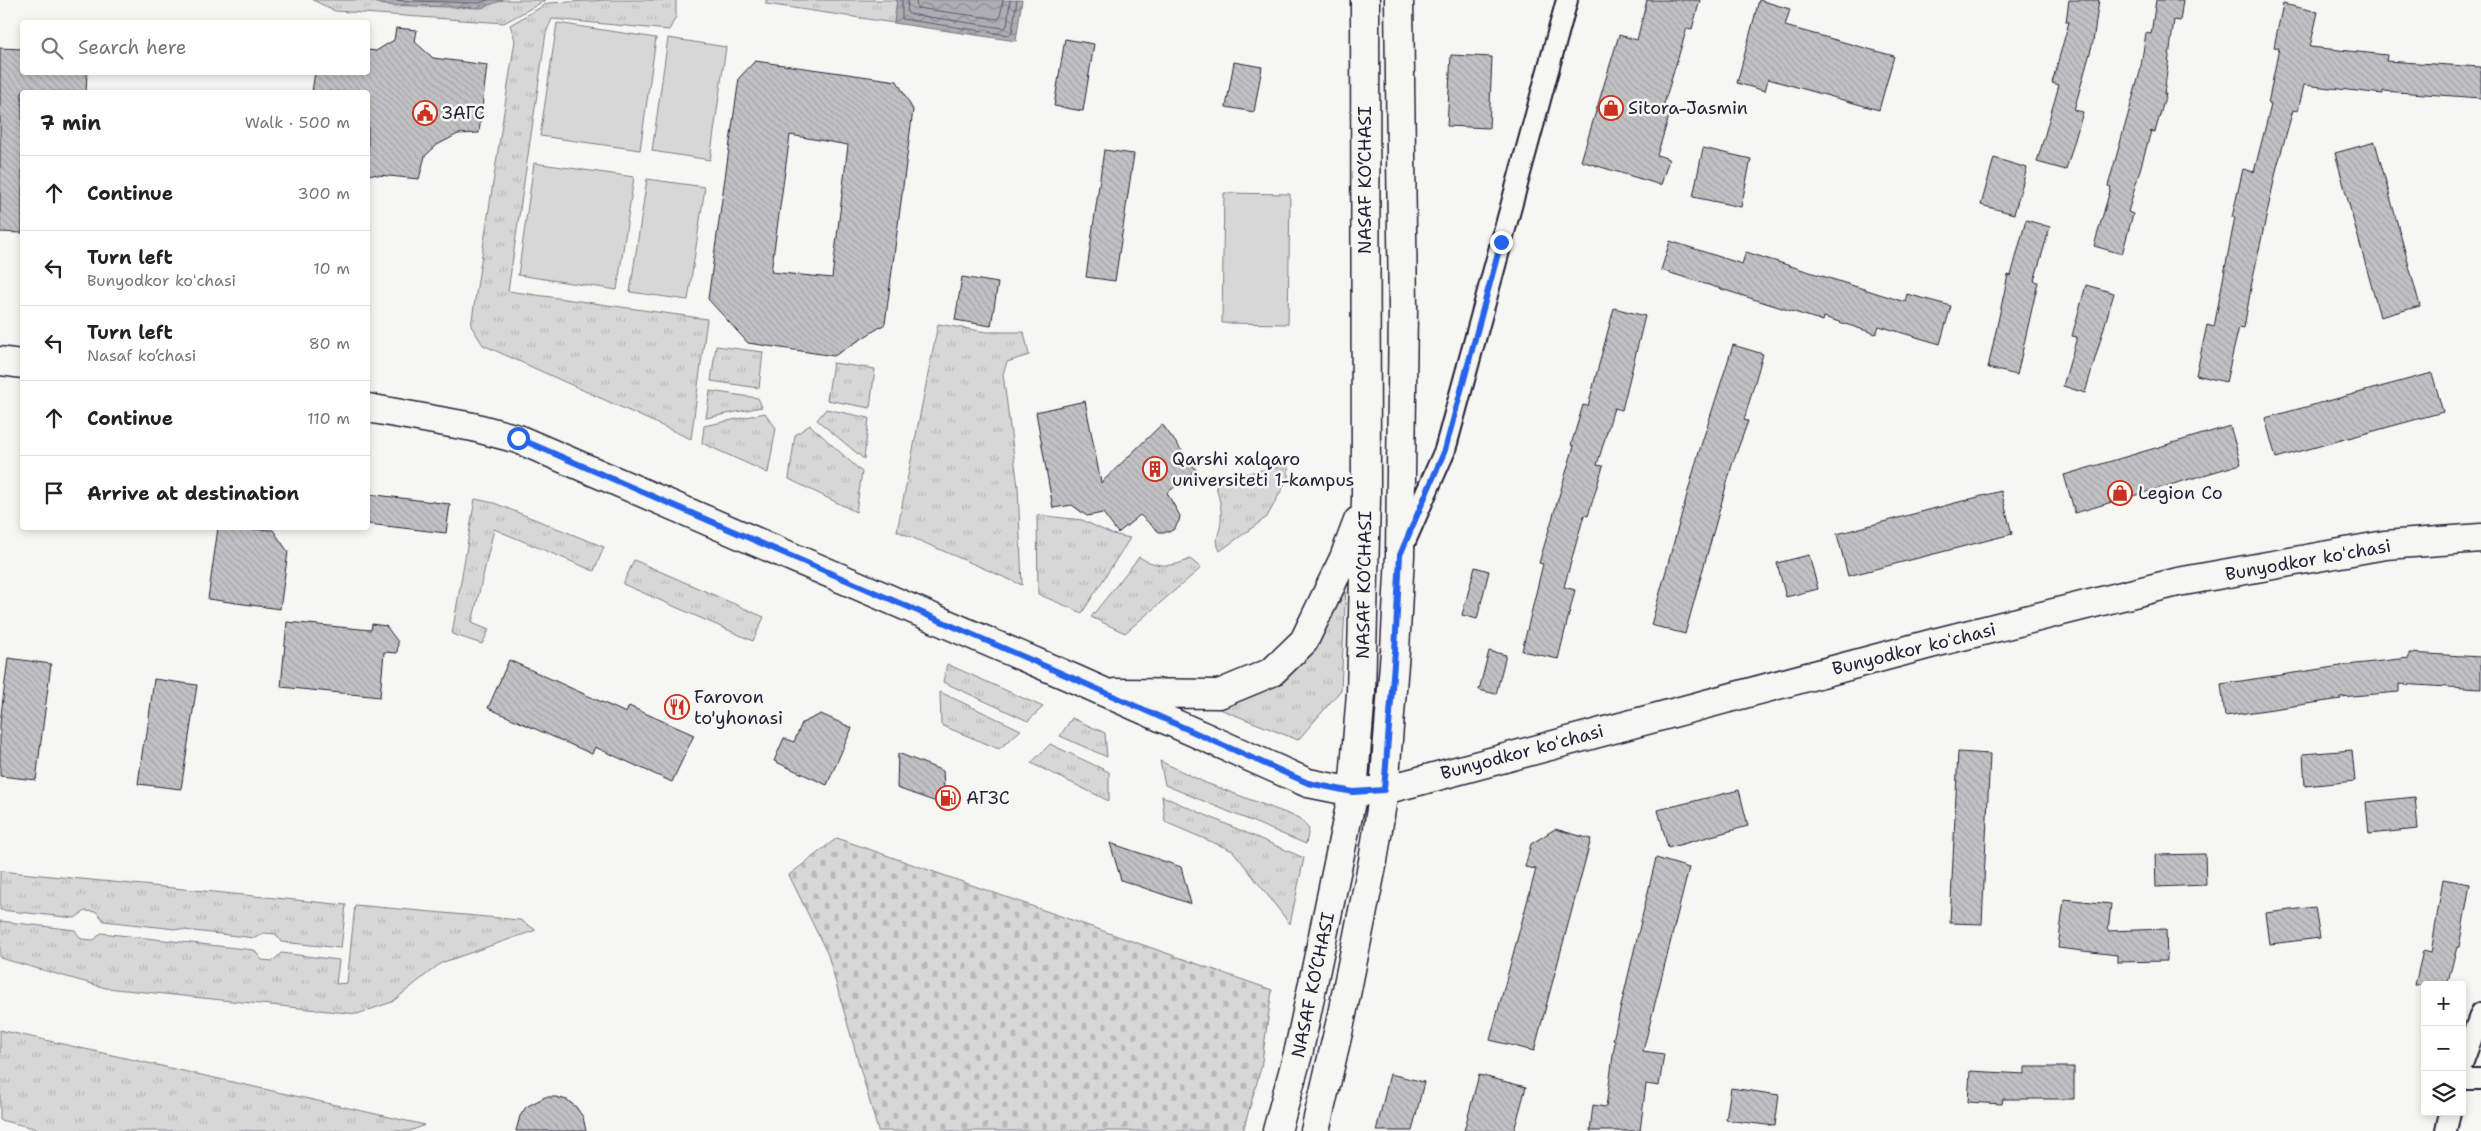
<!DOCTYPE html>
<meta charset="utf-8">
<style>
body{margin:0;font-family:"Shantell Sans",sans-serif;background:#f6f6f6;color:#222}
.controls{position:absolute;right:15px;bottom:15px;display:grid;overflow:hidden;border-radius:5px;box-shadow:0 2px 8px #0003}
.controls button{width:45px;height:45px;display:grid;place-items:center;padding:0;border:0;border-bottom:1px solid #e0e0e0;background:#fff;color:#222;font:25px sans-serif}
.stop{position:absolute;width:15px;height:15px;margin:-11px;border:4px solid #2563eb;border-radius:50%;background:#fff}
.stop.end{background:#2563eb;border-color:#fff;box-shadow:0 1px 5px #0008}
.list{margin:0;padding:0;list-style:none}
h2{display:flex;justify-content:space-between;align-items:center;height:65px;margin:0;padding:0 20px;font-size:21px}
h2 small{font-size:16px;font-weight:400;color:#767676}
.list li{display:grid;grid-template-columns:32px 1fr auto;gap:15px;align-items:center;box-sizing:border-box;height:75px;padding:0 20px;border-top:1px solid #e0e0e0}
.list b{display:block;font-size:19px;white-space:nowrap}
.list p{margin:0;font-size:16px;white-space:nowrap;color:#767676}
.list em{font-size:16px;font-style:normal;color:#767676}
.icon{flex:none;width:28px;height:28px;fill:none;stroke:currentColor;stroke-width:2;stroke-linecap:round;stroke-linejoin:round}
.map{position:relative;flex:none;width:2481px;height:1131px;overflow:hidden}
.search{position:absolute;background:#fff;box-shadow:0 2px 8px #0003;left:20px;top:20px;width:350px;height:55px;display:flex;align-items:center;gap:12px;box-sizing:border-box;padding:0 18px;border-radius:5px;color:#767676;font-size:19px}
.panel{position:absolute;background:#fff;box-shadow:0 2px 8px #0003;left:20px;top:90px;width:350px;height:440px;border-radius:5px}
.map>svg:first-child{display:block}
.grass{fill:url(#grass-tufts);stroke:#7c7c89}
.cemetery{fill:url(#cemetery-stones);stroke:#7c7c89}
.pitch{fill:#d7d7d7;stroke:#7c7c89}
.water{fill:url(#water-waves);stroke:#757583}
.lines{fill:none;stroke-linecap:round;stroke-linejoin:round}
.shore{stroke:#5a5a6b;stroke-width:1}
.building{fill:url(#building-back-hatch);stroke:#22223b;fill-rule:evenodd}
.street-casing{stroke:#22223b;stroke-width:24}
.secondary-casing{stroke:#22223b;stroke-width:31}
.street{stroke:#f6f6f2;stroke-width:20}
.secondary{stroke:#f6f6f2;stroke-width:28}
.route{stroke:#2563eb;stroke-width:6}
.labels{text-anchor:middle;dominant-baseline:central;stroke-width:5;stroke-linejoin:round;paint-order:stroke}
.poi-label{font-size:18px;fill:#22223b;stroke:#f6f6f2;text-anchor:start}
.street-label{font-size:18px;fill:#22223b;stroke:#f6f6f2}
</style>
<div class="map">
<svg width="2481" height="1131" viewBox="0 0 2481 1131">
<defs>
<pattern id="grass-tufts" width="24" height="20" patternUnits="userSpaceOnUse" patternTransform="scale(1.25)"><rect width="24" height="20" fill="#d7d7d7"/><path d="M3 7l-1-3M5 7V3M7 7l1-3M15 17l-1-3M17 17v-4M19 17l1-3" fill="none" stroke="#b8b8b9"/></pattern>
<pattern id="cemetery-stones" width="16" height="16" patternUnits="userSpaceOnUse" patternTransform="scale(1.25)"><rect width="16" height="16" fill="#d7d7d7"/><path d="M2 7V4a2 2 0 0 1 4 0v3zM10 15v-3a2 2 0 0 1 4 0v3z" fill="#b8b8b9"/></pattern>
<pattern id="water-waves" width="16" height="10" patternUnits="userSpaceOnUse" patternTransform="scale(1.25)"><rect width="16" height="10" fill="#adadb3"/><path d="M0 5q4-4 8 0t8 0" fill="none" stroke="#8c8c93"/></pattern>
<pattern id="building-back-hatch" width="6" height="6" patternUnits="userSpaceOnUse" patternTransform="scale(1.25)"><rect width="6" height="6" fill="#c2c2c4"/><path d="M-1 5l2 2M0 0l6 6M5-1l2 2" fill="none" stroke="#a6a6a9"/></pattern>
</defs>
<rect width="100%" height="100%" fill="#f6f6f2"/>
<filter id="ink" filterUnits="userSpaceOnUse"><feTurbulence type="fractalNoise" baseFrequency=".02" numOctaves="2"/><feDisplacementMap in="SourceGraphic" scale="10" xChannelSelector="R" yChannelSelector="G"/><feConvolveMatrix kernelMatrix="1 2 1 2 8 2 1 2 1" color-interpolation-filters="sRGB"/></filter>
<g filter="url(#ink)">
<path class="grass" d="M 313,0 L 546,0 L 504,23 L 335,11 Z
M 609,0 L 676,0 L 676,17 L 669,30 L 552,19 L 546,33 L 508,291 L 707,319 L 691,439 L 483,345 L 471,326 L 515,40 L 510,25 L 548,3 Z
M 766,0 L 897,0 L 894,23 L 766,4 Z
M 938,324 L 987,332 L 1024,332 L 1029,355 L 1007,362 L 1003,374 L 1018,487 L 1022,585 L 897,531 Z
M 716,346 L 763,352 L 759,388 L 711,381 Z
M 833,363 L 875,369 L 870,408 L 827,400 Z
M 710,391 L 758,398 L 762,407 L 706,418 Z
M 826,409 L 869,418 L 864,459 L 817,420 Z
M 765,413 L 776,428 L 768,473 L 702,443 L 704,426 Z
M 810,425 L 862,472 L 856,512 L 789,479 L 795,435 Z
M 1288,465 L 1288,478 L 1267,517 L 1220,551 L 1216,541 C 1224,519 1222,509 1216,486 C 1237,473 1264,470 1288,465 Z
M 475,499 L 494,503 L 604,547 L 594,571 L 494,529 L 472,623 L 489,630 L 482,644 L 452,634 Z
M 1037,515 L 1082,520 L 1112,534 L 1130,538 L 1082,613 L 1038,594 Z
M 1139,557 C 1156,567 1172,568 1190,559 L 1201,568 L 1125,633 L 1091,617 Z
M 634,560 L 764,617 L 753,641 L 623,584 Z
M 1346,584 L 1341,690 L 1298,740 L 1202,702 L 1242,694 Z
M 947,664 L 1043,707 L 1028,721 L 943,682 Z
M 940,692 L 1021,730 L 999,749 L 941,725 Z
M 1072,718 L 1105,733 L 1107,757 L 1060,736 Z
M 1050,744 L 1109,772 L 1109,801 L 1031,763 Z
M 1160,761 L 1206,783 L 1299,818 L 1309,829 L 1306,844 L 1165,785 Z
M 1162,796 L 1304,858 L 1290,924 L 1233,851 L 1165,822 Z
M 0,871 L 346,905 L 341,948 L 281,942 L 276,934 L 263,933 L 255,938 L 104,921 L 97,912 L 85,911 L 75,918 L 0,910 Z
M 355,905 L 520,920 L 536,930 L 441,963 L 392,1002 L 357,1014 L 106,988 L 0,958 L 0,921 L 75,930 L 81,939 L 94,940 L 101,933 L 254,950 L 262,960 L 273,961 L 281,953 L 339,960 L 336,984 L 347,983 Z
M 0,1030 L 425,1125 L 410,1131 L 46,1131 L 0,1120 Z"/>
<path class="cemetery" d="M 837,838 L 1272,990 L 1261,1068 L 1243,1131 L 878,1131 L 828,955 L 789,875 Z"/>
<path class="pitch" d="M 557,23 L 656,38 L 640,150 L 540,136 Z
M 668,38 L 726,47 L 710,160 L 652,151 Z
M 534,163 L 634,177 L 617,290 L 518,275 Z
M 647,179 L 705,187 L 688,300 L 630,292 Z
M 1224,193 L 1290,194 L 1288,324 L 1222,323 Z"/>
<path class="water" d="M 367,0 L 503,0 L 481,8 L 384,5 Z
M 897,0 L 1022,0 L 1016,41 L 894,23 Z"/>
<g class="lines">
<path class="shore" d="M 383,0 L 479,3 L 488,0
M 902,0 L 902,19 L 1009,35 L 1012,33 L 1017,0
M 908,0 L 907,12 L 909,14 L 1004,28 L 1007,26 L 1010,0
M 916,0 L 917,8 L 998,19 L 1000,17 L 1003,0"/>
</g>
<path class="building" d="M 1647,0 L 1700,0 L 1692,29 L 1687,28 L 1663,107 L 1671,110 L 1657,155 L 1669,159 L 1661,185 L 1581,161 L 1619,35 L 1637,40 Z
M 1759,0 L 1790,9 L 1785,26 L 1894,56 L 1879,110 L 1768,79 L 1765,91 L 1737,83 Z
M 2069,0 L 2099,0 L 2093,42 L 2074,110 L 2083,112 L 2066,170 L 2037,162 L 2059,85 L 2052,83 L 2069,22 L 2066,22 Z
M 2156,0 L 2183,0 L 2180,21 L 2174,20 L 2164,94 L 2166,94 L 2155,132 L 2151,131 L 2128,212 L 2133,214 L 2122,254 L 2094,246 L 2111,187 L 2108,186 L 2140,72 L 2146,33 L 2151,34 Z
M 2283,4 L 2318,12 L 2310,47 L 2387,55 L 2386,61 L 2481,67 L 2481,98 L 2383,91 L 2383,94 L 2304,85 L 2298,111 L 2293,110 L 2277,167 L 2252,282 L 2244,328 L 2239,327 L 2226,382 L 2196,375 L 2207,325 L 2214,327 L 2235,217 L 2232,217 L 2243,169 L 2254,172 L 2271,105 L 2268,104 L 2279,48 L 2274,47 Z
M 396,28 L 417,30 L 415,42 L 433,58 L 487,65 L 479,133 L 458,134 L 437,145 L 425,156 L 419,179 L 368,174 L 368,92 L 312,92 L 315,72 L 368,72 L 368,50 L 376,51 L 394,40 Z
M 1065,39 L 1094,44 L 1083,111 L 1054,106 Z
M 0,48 L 22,49 L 22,72 L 87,72 L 86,92 L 22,92 L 22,233 L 0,232 Z
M 1451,55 L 1492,57 L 1489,128 L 1447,126 Z
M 755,61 L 897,81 L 913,110 L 885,324 L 834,356 L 748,343 L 708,299 L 739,78 ZM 790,135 L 848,145 L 832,278 L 771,272 Z
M 1234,62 L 1262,67 L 1254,112 L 1226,107 Z
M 2375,142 L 2420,306 L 2380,317 L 2335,153 Z
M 1703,148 L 1751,159 L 1741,207 L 1693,197 Z
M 1104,150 L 1134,154 L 1115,281 L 1086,277 Z
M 1994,158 L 2027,168 L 2014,214 L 1981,205 Z
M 2026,220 L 2050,227 L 2034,281 L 2038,282 L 2017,375 L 1988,368 L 2008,275 L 2011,276 Z
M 1670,241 L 1742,264 L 1746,252 L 1905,302 L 1907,294 L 1951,306 L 1940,344 L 1879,326 L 1876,334 L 1824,317 L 1823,321 L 1661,270 Z
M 962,277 L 998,283 L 991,326 L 955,320 Z
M 2086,285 L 2114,293 L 2085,393 L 2063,386 L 2077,337 L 2072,336 Z
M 1614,308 L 1645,316 L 1622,410 L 1614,408 L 1597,465 L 1603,466 L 1588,516 L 1584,515 L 1564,587 L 1575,590 L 1558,659 L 1522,651 L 1543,564 L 1539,563 L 1574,446 L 1571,445 L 1583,405 L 1588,406 Z
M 1733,345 L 1763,354 L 1744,420 L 1748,421 L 1732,465 L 1685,634 L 1651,625 L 1698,455 Z
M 2432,373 L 2443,412 L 2276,458 L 2265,418 Z
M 1085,401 L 1101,483 L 1162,424 L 1196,470 L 1167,493 L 1180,516 L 1179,521 L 1174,529 L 1169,532 L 1159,532 L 1140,515 L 1118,533 L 1103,513 L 1087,516 L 1072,505 L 1053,508 L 1036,412 Z
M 2230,426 L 2241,464 L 2075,513 L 2064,475 Z
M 2001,491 L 2012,534 L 1848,576 L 1837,534 Z
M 368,494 L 450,504 L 446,533 L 368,524 Z
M 218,528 L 273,530 L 288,552 L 280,609 L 208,599 Z
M 1809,555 L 1818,589 L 1786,597 L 1777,563 Z
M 1475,567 L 1489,571 L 1477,619 L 1462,615 Z
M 287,622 L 371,630 L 372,624 L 386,626 L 398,642 L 397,653 L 384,652 L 380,697 L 281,687 Z
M 1489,651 L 1506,655 L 1496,694 L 1479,690 Z
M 2409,653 L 2481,657 L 2481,689 L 2399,684 L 2399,692 L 2340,697 L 2341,699 L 2225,716 L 2221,684 L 2347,665 L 2409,658 Z
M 8,658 L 51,664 L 36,780 L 0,776 L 0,723 Z
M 509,660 L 626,713 L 629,706 L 694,735 L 672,782 L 595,747 L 592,754 L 488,708 Z
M 154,679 L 197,685 L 181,789 L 138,784 L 144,740 L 146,740 Z
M 821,714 L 852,728 L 827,785 L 774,761 L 784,738 L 794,742 L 802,723 Z
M 2352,750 L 2355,781 L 2305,786 L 2303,754 Z
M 1958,752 L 1990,754 L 1982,924 L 1950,923 Z
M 898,753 L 943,771 L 945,805 L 897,788 Z
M 1739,790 L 1748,826 L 1668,848 L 1658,810 Z
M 2415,797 L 2418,829 L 2369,834 L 2366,802 Z
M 1555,829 L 1591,839 L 1534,1051 L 1490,1040 L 1536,869 L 1525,867 L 1531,844 Z
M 1110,843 L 1181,867 L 1191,904 L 1121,880 Z
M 2205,854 L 2206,885 L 2156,887 L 2155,855 Z
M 1656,858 L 1689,868 L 1643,1051 L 1664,1054 L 1659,1086 L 1646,1084 L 1640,1131 L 1590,1131 L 1593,1105 L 1606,1107 L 1615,1041 L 1613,1040 Z
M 2443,879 L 2470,884 L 2459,947 L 2457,947 L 2447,985 L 2415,985 L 2423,951 L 2431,953 Z
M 2064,899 L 2111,904 L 2108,931 L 2166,929 L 2167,961 L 2117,962 L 2117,955 L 2058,948 Z
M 2315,907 L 2320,938 L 2270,944 L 2266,913 Z
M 2025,1067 L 2074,1067 L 2074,1099 L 2003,1099 L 2002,1104 L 1968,1102 L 1970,1071 L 2025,1074 Z
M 1390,1074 L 1424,1082 L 1412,1131 L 1376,1131 Z
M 1479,1075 L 1526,1087 L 1514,1131 L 1464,1131 Z
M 1731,1088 L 1779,1095 L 1775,1126 L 1726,1120 Z
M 545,1097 L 556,1097 L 567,1100 L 576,1107 L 583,1117 L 586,1131 L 516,1131 L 520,1116 L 526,1107 Z"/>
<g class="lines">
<defs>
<path id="street" d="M 1403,546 L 1445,450 L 1567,0
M 2462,1064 L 2481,1013
M 2462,1079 L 2481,1079
M 2446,1131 L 2450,1112"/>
<path id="secondary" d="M 0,361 L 22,364
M 368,408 L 473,427 L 518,439 L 1077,680 L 1308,783 L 1353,792 L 1384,790 L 1419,781 L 1934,643 L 2178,582 L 2385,545 L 2481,538
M 1115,693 L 1219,694 L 1272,672 L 1304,641 L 1344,558 L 1358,521
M 1277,1131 L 1299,1050 L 1353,792 L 1361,693 L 1366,498 L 1365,0
M 1315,1131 L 1340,1024 L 1373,861 L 1384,790 L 1395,651 L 1400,555 L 1403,309 L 1399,0"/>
</defs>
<use href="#street" class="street-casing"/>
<use href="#secondary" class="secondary-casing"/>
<use href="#street" class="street"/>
<use href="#secondary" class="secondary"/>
</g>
</g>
<g class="lines" filter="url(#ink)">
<path class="route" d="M 518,438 L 1077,680 L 1308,783 L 1353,792 L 1384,790 L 1395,651 L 1400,555 L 1445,450 L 1501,242"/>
</g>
<defs>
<symbol id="shop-ring" viewBox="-11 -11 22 22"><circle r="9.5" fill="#f6f6f2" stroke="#c8321e" stroke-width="1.5"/><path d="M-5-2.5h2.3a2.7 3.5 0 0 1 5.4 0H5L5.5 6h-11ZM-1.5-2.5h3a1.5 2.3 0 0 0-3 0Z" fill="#c8321e"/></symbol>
<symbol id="civic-ring" viewBox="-11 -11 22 22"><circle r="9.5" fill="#f6f6f2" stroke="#c8321e" stroke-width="1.5"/><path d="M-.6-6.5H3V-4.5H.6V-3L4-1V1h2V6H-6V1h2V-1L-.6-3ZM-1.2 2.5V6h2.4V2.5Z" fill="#c8321e"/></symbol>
<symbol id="building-ring" viewBox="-11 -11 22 22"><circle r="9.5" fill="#f6f6f2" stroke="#c8321e" stroke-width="1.5"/><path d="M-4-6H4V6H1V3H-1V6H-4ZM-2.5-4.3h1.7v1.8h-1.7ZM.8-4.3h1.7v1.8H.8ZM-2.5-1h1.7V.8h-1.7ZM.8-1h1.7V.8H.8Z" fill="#c8321e"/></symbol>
<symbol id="restaurant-ring" viewBox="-11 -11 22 22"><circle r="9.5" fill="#f6f6f2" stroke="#c8321e" stroke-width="1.5"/><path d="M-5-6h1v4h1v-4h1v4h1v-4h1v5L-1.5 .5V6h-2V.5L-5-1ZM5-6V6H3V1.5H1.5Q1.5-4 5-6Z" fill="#c8321e"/></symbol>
<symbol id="fuel-ring" viewBox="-11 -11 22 22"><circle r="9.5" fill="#f6f6f2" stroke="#c8321e" stroke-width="1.5"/><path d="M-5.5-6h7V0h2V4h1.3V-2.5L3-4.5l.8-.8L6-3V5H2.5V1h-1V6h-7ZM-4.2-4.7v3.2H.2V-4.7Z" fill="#c8321e"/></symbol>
</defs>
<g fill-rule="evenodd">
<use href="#shop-ring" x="1597" y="94" width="28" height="28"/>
<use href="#civic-ring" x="411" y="99" width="28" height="28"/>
<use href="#building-ring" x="1141" y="455" width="28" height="28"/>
<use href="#shop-ring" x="2106" y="479" width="28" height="28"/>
<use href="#restaurant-ring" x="663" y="693" width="28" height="28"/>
<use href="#fuel-ring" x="934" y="784" width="28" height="28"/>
</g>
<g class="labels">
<g class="poi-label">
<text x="1628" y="108">Sitora-Jasmin</text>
<text x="442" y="113">ЗАГС</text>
<text x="1172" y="459">Qarshi xalqaro<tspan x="1172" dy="21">universiteti 1-kampus</tspan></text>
<text x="2138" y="493">Legion Co</text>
<text x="694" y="697">Farovon<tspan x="694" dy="21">to'yhonasi</tspan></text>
<text x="966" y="798">АГЗС</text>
</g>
<g class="street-label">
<text transform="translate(1365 180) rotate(-90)">NASAF KO‘CHASI</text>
<text transform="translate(2308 560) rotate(-10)">Bunyodkor koʻchasi</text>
<text transform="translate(1364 585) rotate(-89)">NASAF KO‘CHASI</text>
<text transform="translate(1914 649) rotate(-14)">Bunyodkor koʻchasi</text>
<text transform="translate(1522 752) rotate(-15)">Bunyodkor koʻchasi</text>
<text transform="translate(1313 985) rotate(-78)">NASAF KO‘CHASI</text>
</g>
</g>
</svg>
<div class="controls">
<button>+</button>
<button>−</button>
<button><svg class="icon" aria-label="layers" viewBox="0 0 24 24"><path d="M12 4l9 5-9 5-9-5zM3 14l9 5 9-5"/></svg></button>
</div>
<div class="stop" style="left:518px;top:438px"></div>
<div class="stop end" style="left:1501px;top:242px"></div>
<div class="search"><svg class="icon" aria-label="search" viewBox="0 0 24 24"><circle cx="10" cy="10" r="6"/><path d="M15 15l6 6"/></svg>Search here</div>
<section class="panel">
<h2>7 min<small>Walk · 500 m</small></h2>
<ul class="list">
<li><svg class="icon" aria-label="ahead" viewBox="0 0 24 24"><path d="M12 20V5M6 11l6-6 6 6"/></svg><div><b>Continue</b></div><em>300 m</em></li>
<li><svg class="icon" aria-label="left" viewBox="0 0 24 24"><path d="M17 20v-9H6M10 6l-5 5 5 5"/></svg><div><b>Turn left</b><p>Bunyodkor koʻchasi</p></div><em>10 m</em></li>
<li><svg class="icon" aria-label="left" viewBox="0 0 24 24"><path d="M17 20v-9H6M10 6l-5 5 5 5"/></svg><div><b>Turn left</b><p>Nasaf ko‘chasi</p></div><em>80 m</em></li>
<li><svg class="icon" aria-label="ahead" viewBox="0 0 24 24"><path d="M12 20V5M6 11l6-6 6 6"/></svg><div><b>Continue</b></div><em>110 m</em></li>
<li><svg class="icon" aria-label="arrive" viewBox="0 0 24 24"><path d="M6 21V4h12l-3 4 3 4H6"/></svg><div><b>Arrive at destination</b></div></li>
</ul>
</section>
</div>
